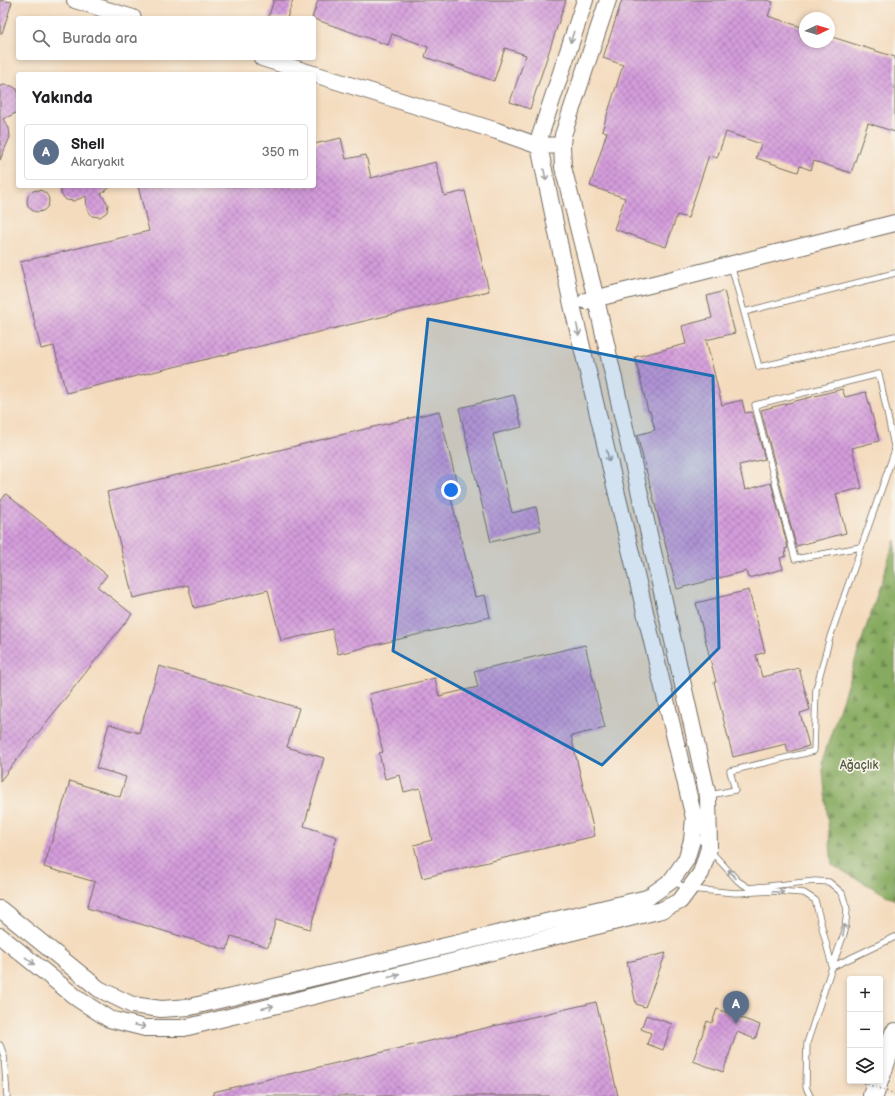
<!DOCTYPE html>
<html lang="tr">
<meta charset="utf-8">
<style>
body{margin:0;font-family:"Balsamiq Sans",sans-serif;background:#f2f2f2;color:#202124}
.controls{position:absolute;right:12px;bottom:12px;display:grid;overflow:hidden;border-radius:4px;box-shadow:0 2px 6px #0003}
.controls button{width:36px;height:36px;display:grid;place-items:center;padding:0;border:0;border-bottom:1px solid #e0e0e0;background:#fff;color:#202124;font:20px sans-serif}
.compass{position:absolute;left:799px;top:12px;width:36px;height:36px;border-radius:50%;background:#fff;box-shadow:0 2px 6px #0003;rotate:86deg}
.you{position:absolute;left:451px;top:490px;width:14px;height:14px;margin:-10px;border:3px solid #fff;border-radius:50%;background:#1a73e8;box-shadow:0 0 0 6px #1a73e833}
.badge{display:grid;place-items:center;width:26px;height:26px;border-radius:50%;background:#0f766e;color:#fff;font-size:13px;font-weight:700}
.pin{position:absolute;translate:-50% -33px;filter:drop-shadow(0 1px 2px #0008)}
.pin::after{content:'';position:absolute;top:21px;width:14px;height:12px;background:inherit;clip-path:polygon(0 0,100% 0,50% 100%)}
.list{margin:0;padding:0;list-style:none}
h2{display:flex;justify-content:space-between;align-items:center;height:52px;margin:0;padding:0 16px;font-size:17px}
h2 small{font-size:13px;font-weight:400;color:#757577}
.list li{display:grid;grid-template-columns:26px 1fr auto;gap:12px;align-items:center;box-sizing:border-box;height:56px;margin:0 8px 8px;padding:0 8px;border:1px solid #e0e0e0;border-radius:4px}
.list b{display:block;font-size:15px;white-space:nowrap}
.list p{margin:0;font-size:13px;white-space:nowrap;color:#757577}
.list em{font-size:13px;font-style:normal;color:#757577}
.icon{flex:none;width:22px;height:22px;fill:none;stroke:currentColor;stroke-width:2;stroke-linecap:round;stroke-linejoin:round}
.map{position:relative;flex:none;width:895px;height:1096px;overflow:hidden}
.search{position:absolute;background:#fff;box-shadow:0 2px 6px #0003;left:16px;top:16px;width:300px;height:44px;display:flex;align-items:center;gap:10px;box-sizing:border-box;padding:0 14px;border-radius:4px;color:#757577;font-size:15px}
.panel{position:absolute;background:#fff;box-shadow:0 2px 6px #0003;left:16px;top:72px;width:300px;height:116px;border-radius:4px}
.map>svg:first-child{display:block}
.forest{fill:url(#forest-firs);stroke:#586a45}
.building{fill:url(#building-cross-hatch)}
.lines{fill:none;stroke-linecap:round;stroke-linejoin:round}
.lane-casing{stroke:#71695e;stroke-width:7}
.secondary-casing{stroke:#71695e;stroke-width:18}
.highway-casing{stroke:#71695e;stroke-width:22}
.lane{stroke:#fff;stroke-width:5.5}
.secondary{stroke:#fff;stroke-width:16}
.highway{stroke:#fff;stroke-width:20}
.path-bridge{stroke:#71695e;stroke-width:2;stroke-dasharray:1 3;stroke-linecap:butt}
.oneway{stroke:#a0a0a0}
.marked{fill:#1f6fb2;fill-opacity:0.2;stroke:#1f6fb2;stroke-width:3;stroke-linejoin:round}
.labels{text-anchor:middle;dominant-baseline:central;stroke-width:3.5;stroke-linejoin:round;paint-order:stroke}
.park-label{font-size:12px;fill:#50593e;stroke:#f7f3e8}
</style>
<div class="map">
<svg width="895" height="1096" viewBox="0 0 895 1096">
<defs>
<pattern id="forest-firs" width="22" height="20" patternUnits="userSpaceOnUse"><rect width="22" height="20" fill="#86aa5f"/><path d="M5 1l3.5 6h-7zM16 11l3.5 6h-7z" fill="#6e8b4f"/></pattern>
<pattern id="building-cross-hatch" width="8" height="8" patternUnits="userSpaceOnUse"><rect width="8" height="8" fill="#d49cdb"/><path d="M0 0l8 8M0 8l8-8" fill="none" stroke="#ac7fb2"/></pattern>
</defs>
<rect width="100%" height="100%" fill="#f7f3e8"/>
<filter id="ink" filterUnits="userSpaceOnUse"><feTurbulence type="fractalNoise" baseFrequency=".025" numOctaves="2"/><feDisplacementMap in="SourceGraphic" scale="8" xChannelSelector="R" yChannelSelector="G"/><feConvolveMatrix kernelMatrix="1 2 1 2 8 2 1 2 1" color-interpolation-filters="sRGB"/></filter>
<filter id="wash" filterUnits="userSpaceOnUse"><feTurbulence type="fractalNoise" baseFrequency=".012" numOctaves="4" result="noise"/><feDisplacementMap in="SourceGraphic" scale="16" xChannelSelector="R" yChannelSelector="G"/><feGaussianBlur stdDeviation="0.9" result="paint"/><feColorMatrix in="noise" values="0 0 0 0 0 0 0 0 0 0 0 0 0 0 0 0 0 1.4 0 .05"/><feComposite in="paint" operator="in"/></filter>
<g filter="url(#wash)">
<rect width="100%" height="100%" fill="#f4dbbe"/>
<path class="forest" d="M 895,540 L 895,900 L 832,865 L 822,761 Z"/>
<g id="blocks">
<path class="building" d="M 0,0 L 12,2 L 2,33 L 0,33 Z
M 274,0 L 293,0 L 287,18 L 268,18 Z
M 318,0 L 566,0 L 530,109 L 510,102 L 526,55 L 505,48 L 494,81 L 425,57 L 428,47 L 412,41 L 392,34 L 388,45 L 314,19 L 314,18 L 312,18 Z
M 622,0 L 766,0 L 773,2 L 768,16 L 805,28 L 805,42 L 829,42 L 829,36 L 895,57 L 895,132 L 868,123 L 851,173 L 814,161 L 811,170 L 800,166 L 798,172 L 756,158 L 761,144 L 726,132 L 717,158 L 709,155 L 688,218 L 677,215 L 666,247 L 614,229 L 625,198 L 590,186 L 607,132 L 602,131 L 623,65 L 603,58 Z
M 4,85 L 12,86 L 18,90 L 18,112 L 3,119 L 9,128 L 10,137 L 0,160 L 0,86 Z
M 341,138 L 346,159 L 366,155 L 371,178 L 436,162 L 444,196 L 465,191 L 489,291 L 66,393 L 54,346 L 41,349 L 20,262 L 149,231 L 138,186 L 314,186 L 314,144 Z
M 61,186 L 112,186 L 101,194 L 108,204 L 107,212 L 100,217 L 92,216 L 87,209 L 86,196 L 74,201 L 66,200 L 61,194 Z
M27 201a11 11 0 1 1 22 0a11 11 0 1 1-22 0Z
M 724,291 L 735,333 L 706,340 L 722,405 L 742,400 L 745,413 L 752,412 L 765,459 L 739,465 L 745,490 L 771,483 L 788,548 L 785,549 L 786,556 L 780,558 L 783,569 L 748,578 L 746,571 L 677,589 L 637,435 L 655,430 L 650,411 L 648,411 L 635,357 L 686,344 L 682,326 L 712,318 L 707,296 Z
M 842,389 L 845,397 L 866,392 L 879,441 L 852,448 L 862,488 L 836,494 L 846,533 L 796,546 L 761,410 Z
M 514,395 L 522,427 L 493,434 L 512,513 L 536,507 L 541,530 L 491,542 L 459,408 Z
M 439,411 L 458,488 L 449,490 L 475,597 L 485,595 L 490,617 L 338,654 L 332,629 L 281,641 L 268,590 L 194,608 L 188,585 L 133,598 L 107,492 Z
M 6,494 L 107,575 L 98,587 L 132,614 L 0,781 L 0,502 Z
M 749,590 L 765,652 L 756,655 L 762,677 L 799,668 L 810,710 L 800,713 L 809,746 L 788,752 L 786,744 L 733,757 L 714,682 L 716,682 L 696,603 Z
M 585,645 L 605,728 L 571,736 L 595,836 L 422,878 L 414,845 L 432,840 L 420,788 L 404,792 L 400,775 L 385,779 L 379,753 L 383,752 L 369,694 L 435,678 L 439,696 L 478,687 L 474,671 Z
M 159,666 L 299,708 L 287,747 L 324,758 L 304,826 L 337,837 L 310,929 L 276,919 L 268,947 L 231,936 L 227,950 L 87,908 L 95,882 L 44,867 L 70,781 L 120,797 L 126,777 L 96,768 L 109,724 L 139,733 Z
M 666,953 L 645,1007 L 636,1004 L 627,962 Z
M 596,1002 L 618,1096 L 214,1096 L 213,1092 Z
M 717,1009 L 760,1025 L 755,1039 L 737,1032 L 723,1072 L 693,1061 L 707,1021 L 712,1023 Z
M 646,1015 L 672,1024 L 663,1050 L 647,1044 L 651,1033 L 641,1029 Z"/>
</g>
</g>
<g filter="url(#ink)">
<use href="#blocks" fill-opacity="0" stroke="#71695e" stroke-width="1"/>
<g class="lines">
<defs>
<path id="lane" d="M 731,265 L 759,367 L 895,336
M 744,312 L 895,273
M 861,547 L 795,559 L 755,405 L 879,374 L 895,451
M 710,795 L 735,790 L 730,771 L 814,751 L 816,689 L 830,637 L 895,450
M 695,834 L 738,881 L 749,888 L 815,881 L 829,882 L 842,893 L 847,909 L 845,931 L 832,967
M 672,881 L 689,889 L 736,893 L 775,891 L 804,893 L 815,900 L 832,966
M 0,1045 L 4,1056 L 7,1096
M 810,1096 L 806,1087 L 807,1043 L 832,967 L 895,937"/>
<path id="secondary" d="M 75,0 L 133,18
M 262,58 L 313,74
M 314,74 L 497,131 L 539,146 L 562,145
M 586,301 L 895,223
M 0,909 L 99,989 L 132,1005 L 161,1009 L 190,1007 L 647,898 L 671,881 L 686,860 L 692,840 L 694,818 L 572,305 L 539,146 L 540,136 L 585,0
M 0,936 L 78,999 L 109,1019 L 145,1028 L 184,1028 L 662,910 L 680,901 L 701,873 L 709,848 L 708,796 L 596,299 L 563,167 L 562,145 L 563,135 L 608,0"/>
<path id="highway" d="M 880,1076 L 895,1033
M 873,1096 L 878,1081"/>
</defs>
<use href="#lane" class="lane-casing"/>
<use href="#secondary" class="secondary-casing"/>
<use href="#highway" class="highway-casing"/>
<use href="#lane" class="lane"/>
<use href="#secondary" class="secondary"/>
<use href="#highway" class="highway"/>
<path class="path-bridge" d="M 864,1083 L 895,1094"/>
</g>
<defs><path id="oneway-shaft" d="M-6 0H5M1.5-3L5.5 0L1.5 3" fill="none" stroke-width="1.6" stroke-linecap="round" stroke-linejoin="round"/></defs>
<g class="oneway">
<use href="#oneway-shaft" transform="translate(572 37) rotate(108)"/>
<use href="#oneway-shaft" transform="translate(545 175) rotate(78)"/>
<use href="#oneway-shaft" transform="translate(578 330) rotate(77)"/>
<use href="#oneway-shaft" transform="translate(608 456) rotate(77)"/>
<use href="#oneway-shaft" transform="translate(732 874) rotate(-131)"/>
<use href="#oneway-shaft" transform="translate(778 892) rotate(2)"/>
<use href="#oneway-shaft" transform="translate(844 930) rotate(-79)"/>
<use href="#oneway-shaft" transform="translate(30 961) rotate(39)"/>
<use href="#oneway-shaft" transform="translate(394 976) rotate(-14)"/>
<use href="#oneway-shaft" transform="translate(268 1007) rotate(-14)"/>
<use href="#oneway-shaft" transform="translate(140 1026) rotate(12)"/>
</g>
</g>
<path class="marked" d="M 428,319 L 713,376 L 719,648 L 602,765 L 393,651 Z"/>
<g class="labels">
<g class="park-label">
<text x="859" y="765">Ağaçlık</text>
</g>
</g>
</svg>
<div class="controls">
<button>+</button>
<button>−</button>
<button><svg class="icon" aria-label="layers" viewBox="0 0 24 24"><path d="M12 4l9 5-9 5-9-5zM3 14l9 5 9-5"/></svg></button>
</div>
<svg class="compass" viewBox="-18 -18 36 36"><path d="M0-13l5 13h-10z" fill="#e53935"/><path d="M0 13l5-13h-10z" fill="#757577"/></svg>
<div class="you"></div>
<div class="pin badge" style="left:736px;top:1024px;background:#5c6f8a">A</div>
<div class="search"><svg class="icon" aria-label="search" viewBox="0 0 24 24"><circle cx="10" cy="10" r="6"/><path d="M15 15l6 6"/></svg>Burada ara</div>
<section class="panel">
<h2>Yakında<small></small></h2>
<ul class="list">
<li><span class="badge" style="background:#5c6f8a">A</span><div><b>Shell</b><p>Akaryakıt</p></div><em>350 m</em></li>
</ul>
</section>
</div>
